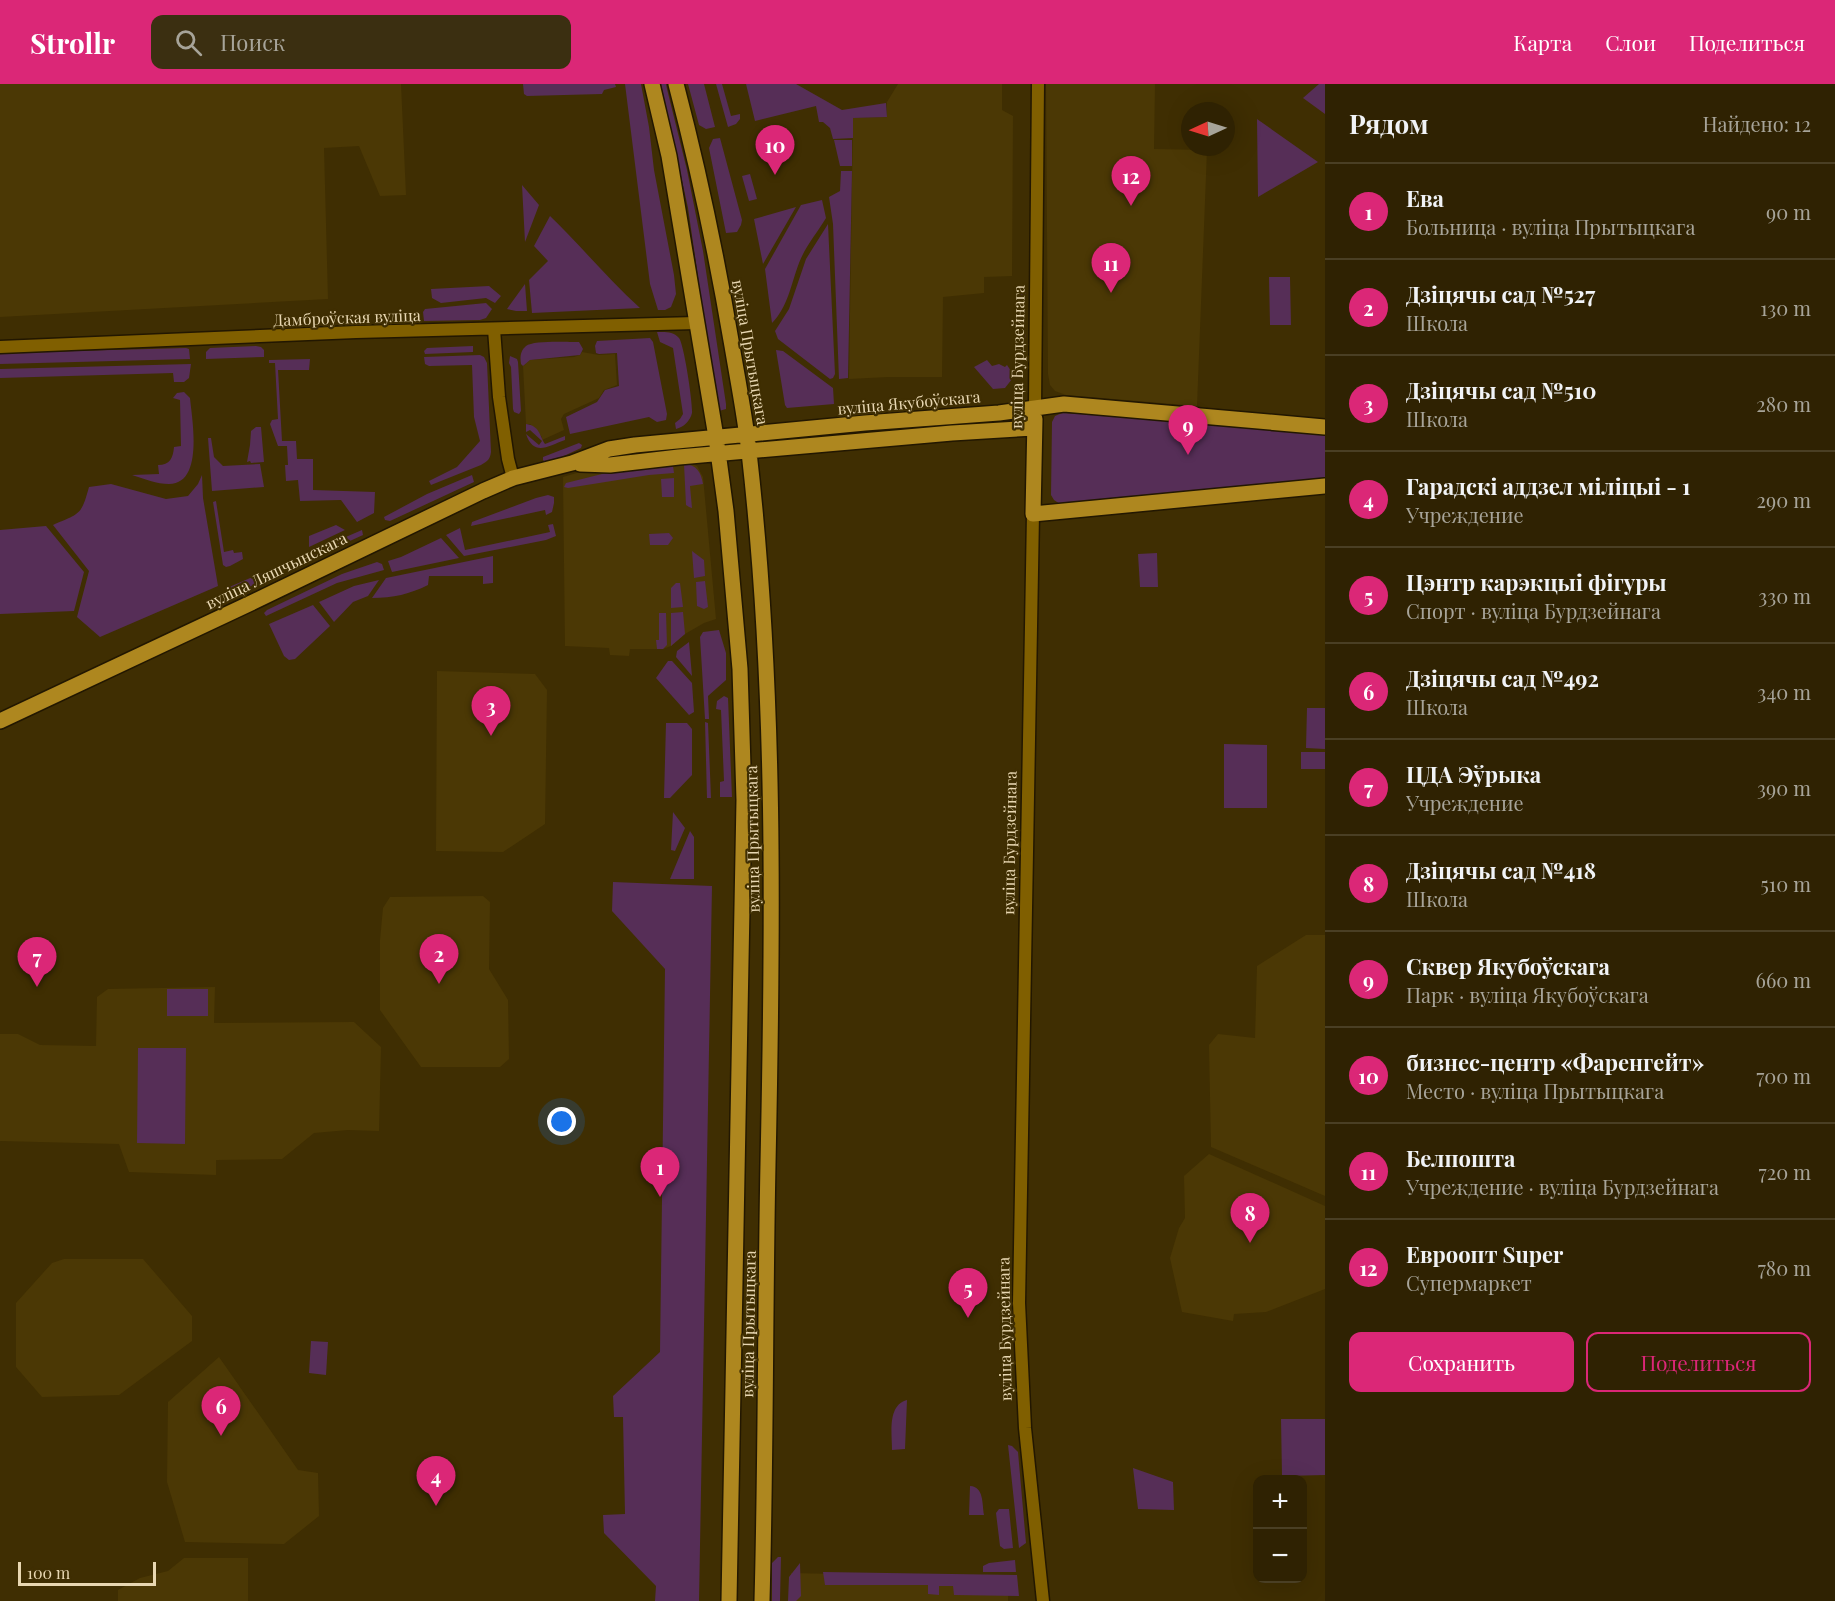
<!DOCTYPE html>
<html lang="ru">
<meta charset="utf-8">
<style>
body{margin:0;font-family:"Playfair Display",serif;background:#3b2f11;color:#f1f3f6}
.controls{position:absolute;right:18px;bottom:18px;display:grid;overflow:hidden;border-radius:12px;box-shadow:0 6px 24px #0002}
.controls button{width:54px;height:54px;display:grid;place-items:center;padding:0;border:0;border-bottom:2px solid #4a3f24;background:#2f2202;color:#f1f3f6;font:30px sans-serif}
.compass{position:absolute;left:1181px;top:18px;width:54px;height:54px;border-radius:50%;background:#2f2202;box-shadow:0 6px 24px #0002;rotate:266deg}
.scale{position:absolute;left:18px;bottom:15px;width:138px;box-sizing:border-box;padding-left:6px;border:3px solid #e8d7b2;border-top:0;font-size:16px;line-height:21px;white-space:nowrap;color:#e8d7b2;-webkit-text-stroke:4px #3f2e02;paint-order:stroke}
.you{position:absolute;left:562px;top:1038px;width:21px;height:21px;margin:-15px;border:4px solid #fff;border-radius:50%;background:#1a73e8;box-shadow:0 0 0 9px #1a73e833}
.badge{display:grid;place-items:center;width:39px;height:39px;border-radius:50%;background:#db2777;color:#fff;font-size:20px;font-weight:700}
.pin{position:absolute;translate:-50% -50px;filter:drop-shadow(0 2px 3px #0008)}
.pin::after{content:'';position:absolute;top:32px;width:21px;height:18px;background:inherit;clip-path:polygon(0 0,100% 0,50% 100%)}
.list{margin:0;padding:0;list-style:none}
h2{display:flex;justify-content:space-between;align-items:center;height:78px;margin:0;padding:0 24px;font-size:26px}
h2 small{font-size:20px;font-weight:400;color:#a7a499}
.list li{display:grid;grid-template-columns:39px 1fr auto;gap:18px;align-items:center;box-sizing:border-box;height:96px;padding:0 24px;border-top:2px solid #4a3f24}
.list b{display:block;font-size:22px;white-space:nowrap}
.list p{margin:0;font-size:20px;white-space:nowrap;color:#a7a499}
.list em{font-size:20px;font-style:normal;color:#a7a499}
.actions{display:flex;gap:12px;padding:18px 24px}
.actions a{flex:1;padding:14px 0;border:2px solid #db2777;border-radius:12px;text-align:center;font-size:21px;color:#db2777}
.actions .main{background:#db2777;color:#fff}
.icon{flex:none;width:33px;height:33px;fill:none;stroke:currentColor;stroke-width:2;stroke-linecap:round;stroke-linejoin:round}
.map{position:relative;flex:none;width:1325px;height:1517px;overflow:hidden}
header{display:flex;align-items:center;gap:36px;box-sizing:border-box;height:84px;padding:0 30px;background:#db2777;color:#fff}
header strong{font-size:28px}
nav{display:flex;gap:33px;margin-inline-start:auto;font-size:21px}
.search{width:420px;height:54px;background:#3b2f11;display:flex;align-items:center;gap:15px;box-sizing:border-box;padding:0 21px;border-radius:12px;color:#a7a499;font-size:22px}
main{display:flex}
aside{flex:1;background:#2f2202}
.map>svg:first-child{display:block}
.built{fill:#4b3805}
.green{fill:#562e57}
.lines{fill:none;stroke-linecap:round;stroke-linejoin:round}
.minor-casing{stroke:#221701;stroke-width:15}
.major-casing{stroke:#221701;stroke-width:18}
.minor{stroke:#805f00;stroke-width:12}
.major{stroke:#ae871f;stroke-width:15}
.labels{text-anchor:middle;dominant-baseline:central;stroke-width:4.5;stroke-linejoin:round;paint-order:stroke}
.street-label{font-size:16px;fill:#e8d7b2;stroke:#3f2e02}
</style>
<header>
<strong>Strollr</strong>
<div class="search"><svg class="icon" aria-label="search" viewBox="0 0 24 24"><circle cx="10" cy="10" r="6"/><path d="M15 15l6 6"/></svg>Поиск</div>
<nav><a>Карта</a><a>Слои</a><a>Поделиться</a></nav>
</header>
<main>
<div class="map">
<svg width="1325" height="1517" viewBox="0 0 1325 1517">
<rect width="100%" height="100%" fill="#3f2e02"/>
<path class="built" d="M 0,0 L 401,0 L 406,111 L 380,112 L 359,62 L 324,64 L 328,215 L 0,233 Z
M 898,0 L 1002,0 L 1002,26 L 1013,32 L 1012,192 L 984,193 L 984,209 L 943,213 L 942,293 L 888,293 L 849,295 L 853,34 L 887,33 L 887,18 Z
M 1046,0 L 1155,0 L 1154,65 L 1207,66 L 1197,322 L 1066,311 L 1055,307 L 1050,301 L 1048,290 Z
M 582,268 L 599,271 L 615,270 L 617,301 L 604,306 L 599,314 L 564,330 L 561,335 L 564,346 L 542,356 L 542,353 L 530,340 L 526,340 L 523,282 L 530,276 L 574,273 L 580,271 Z
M 687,378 L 697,382 L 703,393 L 716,535 L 704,539 L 685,550 L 671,562 L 663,565 L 630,565 L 629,572 L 610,571 L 609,564 L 565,562 L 563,393 L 580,388 L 631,381 Z
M 437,587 L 535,590 L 547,606 L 545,740 L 503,768 L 436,767 Z
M 483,812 L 490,818 L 489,885 L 508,916 L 509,975 L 500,983 L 421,983 L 380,926 L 380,856 L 383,824 L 390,813 Z
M 1306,851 L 1325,851 L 1325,1112 L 1211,1063 L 1209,961 L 1218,950 L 1255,954 L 1257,882 Z
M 215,903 L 214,939 L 354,938 L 381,963 L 379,1047 L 348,1046 L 314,1049 L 282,1075 L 216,1076 L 216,1091 L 129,1088 L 119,1060 L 0,1057 L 0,950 L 18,950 L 40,961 L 96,962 L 97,913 L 108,905 Z
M 1209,1070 L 1325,1122 L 1325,1205 L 1266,1228 L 1234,1230 L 1233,1237 L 1182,1228 L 1170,1174 L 1179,1144 L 1185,1134 L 1184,1092 Z
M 64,1175 L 143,1175 L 192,1232 L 192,1257 L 119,1311 L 42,1313 L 16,1283 L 16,1219 L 52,1179 Z
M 219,1273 L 298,1386 L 318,1389 L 319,1432 L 284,1460 L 185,1458 L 167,1398 L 168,1318 Z
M 184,1474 L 248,1474 L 248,1517 L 118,1517 L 118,1506 L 140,1494 L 168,1487 Z
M 791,1489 L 1008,1494 L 1008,1517 L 791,1517 Z"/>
<path class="green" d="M 523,0 L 615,0 L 616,3 L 604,6 L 602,10 L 527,12 L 524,10 Z
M 625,0 L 641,0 L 649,43 L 654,86 L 674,191 L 676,210 L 671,223 L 665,226 L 658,226 L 650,200 Z
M 661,0 L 666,0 L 667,5 L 687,86 L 703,167 L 726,320 L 726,325 L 719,327 L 716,317 L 688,124 Z
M 688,0 L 704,0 L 715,43 L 706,45 L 699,41 Z
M 716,0 L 722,0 L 731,32 L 740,30 L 740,35 L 736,40 L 728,43 Z
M 746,0 L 796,0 L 842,26 L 886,19 L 887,33 L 853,34 L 853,54 L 833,55 L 830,44 L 823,38 L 819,38 L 816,22 L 755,37 Z
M 1319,0 L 1325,0 L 1325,30 L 1303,14 Z
M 1257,35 L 1318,78 L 1258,113 Z
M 720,54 L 742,136 L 741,141 L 737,148 L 726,149 L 709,64 L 713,55 Z
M 834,56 L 852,56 L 852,82 L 840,82 Z
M 841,87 L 852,87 L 848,294 L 839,295 L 833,140 L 829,113 L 840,107 Z
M 750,90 L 757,115 L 749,117 L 742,92 Z
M 522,101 L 539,121 L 525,158 Z
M 822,116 L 826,134 C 817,149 805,163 799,179 C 791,200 788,223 772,239 L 765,185 L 801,121 Z
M 796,123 L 763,180 L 754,135 Z
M 550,132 C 581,162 608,195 640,224 L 532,229 L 529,196 L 548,177 L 534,162 Z
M 828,140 L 835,290 L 833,294 L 830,295 L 778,255 L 775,247 L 789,225 L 806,175 Z
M 1269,193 L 1290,193 L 1291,241 L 1270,241 Z
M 525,200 L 527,227 L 516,227 L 507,225 Z
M 489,202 L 501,212 L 495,219 L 486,214 L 441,219 L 432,214 L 431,205 Z
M 1021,208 L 1026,208 L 1025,277 L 1017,273 L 1018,213 Z
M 486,219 L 492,225 L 486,234 L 480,236 L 424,237 L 423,228 L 425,225 Z
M 657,248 C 665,248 673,247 679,254 C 684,260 693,320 692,329 C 690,337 684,343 676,345 L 675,339 L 680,335 L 683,330 L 673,264 L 660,258 Z
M 650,254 L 653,258 L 667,330 L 666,336 L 657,338 L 649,333 L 570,350 L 566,333 L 597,318 L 605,306 L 619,302 L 617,269 L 599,270 L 596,269 L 595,262 L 597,257 Z
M 579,258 L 583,265 L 580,271 L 530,276 L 523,282 L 521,280 C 520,274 520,267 526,262 C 533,256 568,258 579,258 Z
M 256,262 L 261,263 L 264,266 L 264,273 L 206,275 L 206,268 L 210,264 Z
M 473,262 L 473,268 L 425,270 L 424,267 L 427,264 Z
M 186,264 L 189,265 L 190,275 L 0,280 L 0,269 Z
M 776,266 L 783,267 L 833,304 L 834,320 L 787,324 L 785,321 Z
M 480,271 L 484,273 L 487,279 L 491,368 C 490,375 488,377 481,381 L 431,401 L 429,397 L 457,383 L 480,357 L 474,333 L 472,281 L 429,282 L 425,280 L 424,273 Z
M 510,272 L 517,275 L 518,278 L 521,327 L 519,330 L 514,328 L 513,325 L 511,283 L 509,279 Z
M 310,275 L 309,286 L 278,286 L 282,357 L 296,357 L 297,375 L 313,375 L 313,406 L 375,408 L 374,429 L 357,438 L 341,416 L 300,417 L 298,396 L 286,397 L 285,381 L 288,381 L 287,362 L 278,362 L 270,340 L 272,336 L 278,335 L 275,279 L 269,279 L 269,276 Z
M 987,276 L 992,282 L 999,280 L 1005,283 L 1007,281 L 1011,287 L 1012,295 L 1005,304 L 993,305 L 974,283 Z
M 191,280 L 189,294 L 184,298 L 174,298 L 173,289 L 0,294 L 0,285 Z
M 184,308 L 190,314 C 192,335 204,400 169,400 C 157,400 144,395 132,391 L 159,390 L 158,381 C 170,381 173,374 174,363 L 181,362 L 180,316 L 173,314 L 177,309 Z
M 1062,329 L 1131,332 L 1325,346 L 1325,396 L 1060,420 L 1054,416 L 1051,411 L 1052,338 L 1055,332 Z
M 526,340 C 540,342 539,351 545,360 L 565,352 L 565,356 C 548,362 534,373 526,350 L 539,361 L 542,357 L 530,346 L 526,348 Z
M 256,343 L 261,343 L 264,378 L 251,379 L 250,377 L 247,378 L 250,361 L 251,347 Z
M 208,354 L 211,354 L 214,373 L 223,382 L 260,380 L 264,403 L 212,407 Z
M 579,359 L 582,361 L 581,364 L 553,377 L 545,378 L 543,376 L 543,373 Z
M 684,380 C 697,381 701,388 703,400 L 690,402 L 692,424 L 689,423 L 686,421 Z
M 673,382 L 674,389 L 649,391 L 568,404 L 564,403 L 566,399 L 610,388 Z
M 202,391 L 203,414 L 218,502 L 100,553 L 77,533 L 89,487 L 53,441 C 80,429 81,432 89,403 L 111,400 L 166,415 L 188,412 L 198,400 Z
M 472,391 L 474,398 L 390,437 L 385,436 L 384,433 L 427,410 Z
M 674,394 L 674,413 L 662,413 L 661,395 Z
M 548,411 L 554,413 L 554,419 L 552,428 L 546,431 L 545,426 L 471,442 L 472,438 L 536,414 Z
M 216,417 L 224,468 L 233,466 L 234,469 L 242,468 L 243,475 L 230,482 L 226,483 L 223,481 L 213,418 Z
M 553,440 L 556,452 L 546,456 L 464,472 L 446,451 L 460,444 L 465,466 L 550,448 L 548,441 Z
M 336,441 L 345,446 L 309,463 L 309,452 Z
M 46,442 L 84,488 L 74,527 L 0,530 L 0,446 Z
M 362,446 L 363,451 L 236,509 L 229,507 L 227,504 Z
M 669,449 L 673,454 L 668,461 L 650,461 L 649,450 Z
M 441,454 L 459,474 L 392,488 L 388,477 L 401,473 Z
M 692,467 L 704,476 L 705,492 L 694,494 Z
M 1157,469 L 1158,503 L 1140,503 L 1138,470 Z
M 493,472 L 493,499 L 483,500 L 483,492 L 429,492 L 428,501 C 410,510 393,514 372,514 L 386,494 Z
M 377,478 L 382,480 L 384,486 L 337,499 L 266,532 L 264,529 L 267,526 L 342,490 Z
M 379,496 L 368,512 L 353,518 L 334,538 L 319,518 L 354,502 Z
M 705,497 L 708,523 L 704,525 L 697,522 L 696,498 Z
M 676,499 L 680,499 L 683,523 L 671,524 L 671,504 Z
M 313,521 L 330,542 L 295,575 L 289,576 L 284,572 L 269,540 Z
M 683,528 L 685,550 L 671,562 L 671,529 Z
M 659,529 L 666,529 L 667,561 L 663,565 L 657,565 L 656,556 L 659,556 Z
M 719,546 L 726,569 L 726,596 L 708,612 L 709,635 L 705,635 L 700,553 L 703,548 Z
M 689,558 L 692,592 L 676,573 L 677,567 Z
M 668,577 L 672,577 L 692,599 L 694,628 L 689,631 L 656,594 Z
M 724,612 L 728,614 L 732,713 L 720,713 L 720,698 L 724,697 L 721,626 L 716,625 L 717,617 Z
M 1307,624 L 1325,624 L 1325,665 L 1306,664 Z
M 705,638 L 708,639 L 711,714 L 707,714 Z
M 666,639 L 687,639 L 692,645 L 692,691 L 670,714 L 664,714 Z
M 1224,660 L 1267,661 L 1267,724 L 1224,724 Z
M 1301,668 L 1325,668 L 1325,685 L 1301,685 Z
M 673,728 L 685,744 L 675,767 L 671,766 Z
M 690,747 L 694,753 L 694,795 L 670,795 Z
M 613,798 L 712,802 L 699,1517 L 655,1517 L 656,1502 L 604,1449 L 603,1431 L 625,1430 L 623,1333 L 614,1333 L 613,1312 L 660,1268 L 665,885 L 612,827 Z
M 167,905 L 208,905 L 208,932 L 167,932 Z
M 138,964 L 186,964 L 185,1060 L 137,1059 Z
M 311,1257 L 328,1258 L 326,1291 L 309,1289 Z
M 907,1316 L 905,1365 L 892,1366 C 892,1350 887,1321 907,1316 Z
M 1281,1335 L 1325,1335 L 1325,1391 L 1282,1392 Z
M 1008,1361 L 1012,1362 L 1018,1368 L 1026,1459 L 1019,1464 Z
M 1133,1384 L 1173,1398 L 1174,1426 L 1138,1425 Z
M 970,1402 C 984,1403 982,1419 984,1431 L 969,1431 Z
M 999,1425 L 1009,1425 L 1013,1464 L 1004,1465 L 1000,1462 L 996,1429 Z
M 778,1473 L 781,1473 L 780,1517 L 772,1517 L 772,1479 Z
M 1015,1476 L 1016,1488 L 983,1488 L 983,1482 L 989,1479 Z
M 800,1479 L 801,1512 L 796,1517 L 788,1517 L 789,1493 Z
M 823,1488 L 1017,1491 L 1019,1512 L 954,1511 L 953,1502 L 939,1502 L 939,1511 L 928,1510 L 928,1501 L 825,1501 Z"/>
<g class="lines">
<defs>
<path id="minor" d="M 494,245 L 499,313 L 508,375 L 513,394
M 0,263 L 356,248 L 696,239
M 1035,323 L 1038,0
M 1033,430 L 1019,1219 L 1025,1344 L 1043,1517"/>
<path id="major" d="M 652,0 L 669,72 L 716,353 L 726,427 L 740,585 L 744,716 L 729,1517
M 676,0 C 699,87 717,174 732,262 C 738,297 745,333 749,368 C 776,604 773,843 768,1080 C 765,1226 766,1371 762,1517
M 1035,335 L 1033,430 L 1325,402
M 580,380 L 610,381 L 679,373 L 952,349 L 1034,344
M 0,637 L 253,518 L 483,407 L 513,394 L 572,379 L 609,365 L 635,361 L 865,339 L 999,329 L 1064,320 L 1325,343"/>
</defs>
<use href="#minor" class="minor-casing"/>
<use href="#major" class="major-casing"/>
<use href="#minor" class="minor"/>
<use href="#major" class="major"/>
</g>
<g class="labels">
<g class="street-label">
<text transform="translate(347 233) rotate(-2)">Дамброўская вуліца</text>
<text transform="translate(751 268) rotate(80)">вуліца Прытыцкага</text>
<text transform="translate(1017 273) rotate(-89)">вуліца Бурдзейнага</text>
<text transform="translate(909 318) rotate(-5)">вуліца Якубоўскага</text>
<text transform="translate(276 486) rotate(-26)">вуліца Ляшчынскага</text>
<text transform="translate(752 755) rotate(-91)">вуліца Прытыцкага</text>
<text transform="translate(1009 759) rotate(-89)">вуліца Бурдзейнага</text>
<text transform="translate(748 1240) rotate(-89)">вуліца Прытыцкага</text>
<text transform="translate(1004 1245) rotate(-91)">вуліца Бурдзейнага</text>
</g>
</g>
</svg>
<div class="controls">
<button>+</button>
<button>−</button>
</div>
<svg class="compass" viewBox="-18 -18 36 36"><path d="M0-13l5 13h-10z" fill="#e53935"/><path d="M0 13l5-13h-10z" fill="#a7a499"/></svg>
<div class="scale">100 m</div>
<div class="you"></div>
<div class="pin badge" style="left:660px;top:1113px">1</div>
<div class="pin badge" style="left:439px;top:900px">2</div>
<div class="pin badge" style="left:491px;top:652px">3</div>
<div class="pin badge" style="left:436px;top:1422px">4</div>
<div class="pin badge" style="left:968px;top:1234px">5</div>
<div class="pin badge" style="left:221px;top:1352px">6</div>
<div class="pin badge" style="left:37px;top:903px">7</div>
<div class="pin badge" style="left:1250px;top:1159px">8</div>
<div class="pin badge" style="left:1188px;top:371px">9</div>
<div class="pin badge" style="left:775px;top:91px">10</div>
<div class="pin badge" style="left:1111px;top:209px">11</div>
<div class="pin badge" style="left:1131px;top:122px">12</div>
</div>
<aside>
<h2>Рядом<small>Найдено: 12</small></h2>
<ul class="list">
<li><span class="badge">1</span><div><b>Ева</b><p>Больница · вуліца Прытыцкага</p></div><em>90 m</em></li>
<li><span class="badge">2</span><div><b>Дзіцячы сад №527</b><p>Школа</p></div><em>130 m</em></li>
<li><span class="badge">3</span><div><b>Дзіцячы сад №510</b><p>Школа</p></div><em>280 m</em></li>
<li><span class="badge">4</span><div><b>Гарадскі аддзел міліцыі - 1</b><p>Учреждение</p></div><em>290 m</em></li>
<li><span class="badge">5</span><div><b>Цэнтр карэкцыі фігуры</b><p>Спорт · вуліца Бурдзейнага</p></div><em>330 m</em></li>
<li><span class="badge">6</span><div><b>Дзіцячы сад №492</b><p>Школа</p></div><em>340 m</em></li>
<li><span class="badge">7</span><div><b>ЦДА Эўрыка</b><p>Учреждение</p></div><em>390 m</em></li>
<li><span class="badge">8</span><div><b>Дзіцячы сад №418</b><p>Школа</p></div><em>510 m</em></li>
<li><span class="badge">9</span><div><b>Сквер Якубоўскага</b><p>Парк · вуліца Якубоўскага</p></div><em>660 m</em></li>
<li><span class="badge">10</span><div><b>бизнес-центр «Фаренгейт»</b><p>Место · вуліца Прытыцкага</p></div><em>700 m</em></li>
<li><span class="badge">11</span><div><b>Белпошта</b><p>Учреждение · вуліца Бурдзейнага</p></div><em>720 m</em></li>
<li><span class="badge">12</span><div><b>Евроопт Super</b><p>Супермаркет</p></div><em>780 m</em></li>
</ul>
<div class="actions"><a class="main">Сохранить</a><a>Поделиться</a></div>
</aside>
</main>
